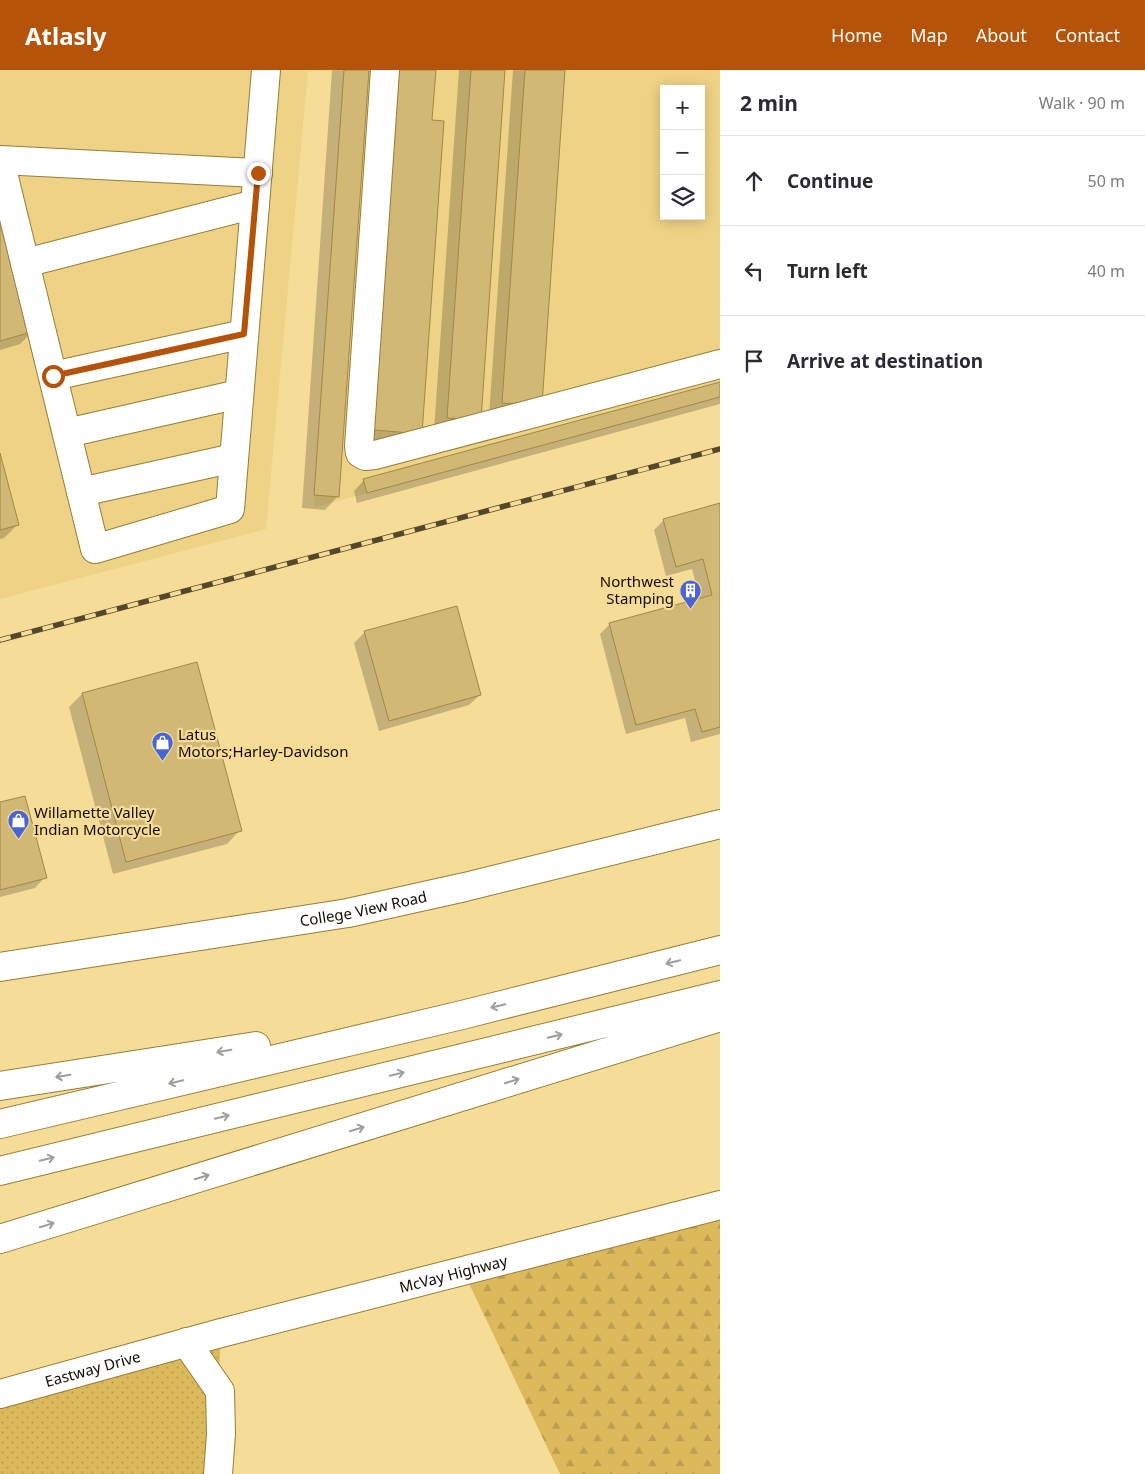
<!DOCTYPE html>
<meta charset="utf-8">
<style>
body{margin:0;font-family:"Noto Sans",sans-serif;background:#f2f2f3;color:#2b2b33}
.controls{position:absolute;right:15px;top:15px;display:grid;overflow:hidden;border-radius:0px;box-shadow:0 2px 12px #0003}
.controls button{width:45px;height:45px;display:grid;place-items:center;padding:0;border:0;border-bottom:1px solid #e1e1e2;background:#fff;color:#2b2b33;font:25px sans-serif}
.stop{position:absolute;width:15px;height:15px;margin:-11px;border:4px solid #b45309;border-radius:50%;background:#fff}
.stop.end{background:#b45309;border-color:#fff;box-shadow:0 1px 5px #0008}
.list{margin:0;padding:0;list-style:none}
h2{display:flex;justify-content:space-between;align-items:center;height:65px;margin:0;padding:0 20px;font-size:21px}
h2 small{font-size:16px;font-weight:400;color:#7c7c81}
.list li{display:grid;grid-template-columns:32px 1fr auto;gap:15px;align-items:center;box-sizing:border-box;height:90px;padding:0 20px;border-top:1px solid #e1e1e2}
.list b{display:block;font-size:19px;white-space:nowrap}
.list em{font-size:16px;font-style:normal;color:#7c7c81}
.icon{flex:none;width:28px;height:28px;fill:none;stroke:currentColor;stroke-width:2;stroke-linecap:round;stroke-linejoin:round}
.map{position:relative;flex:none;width:720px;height:1404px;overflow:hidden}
header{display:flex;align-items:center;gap:30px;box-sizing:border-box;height:70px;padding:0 25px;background:#b45309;color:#fff}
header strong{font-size:24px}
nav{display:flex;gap:28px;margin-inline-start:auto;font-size:18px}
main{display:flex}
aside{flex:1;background:#fff}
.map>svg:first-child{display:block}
.built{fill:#eed285;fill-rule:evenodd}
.grass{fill:url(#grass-dots)}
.forest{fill:url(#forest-firs)}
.shadow{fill:#0003}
.building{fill:#d1b875;stroke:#a08845}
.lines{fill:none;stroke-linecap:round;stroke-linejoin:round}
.minor-casing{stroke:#957d3a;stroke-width:30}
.highway-casing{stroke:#957d3a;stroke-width:30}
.minor{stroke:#fff;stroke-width:28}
.highway{stroke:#fff;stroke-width:28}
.rail-casing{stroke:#55472c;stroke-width:5.5}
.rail{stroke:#f5dc97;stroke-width:4;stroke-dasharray:11;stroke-linecap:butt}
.oneway{stroke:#a19d99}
.route{stroke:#b45309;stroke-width:6}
.labels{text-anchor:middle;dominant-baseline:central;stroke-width:4.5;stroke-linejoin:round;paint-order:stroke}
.poi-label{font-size:15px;fill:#140a00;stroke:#f5dc97;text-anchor:start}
.street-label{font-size:15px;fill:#140a00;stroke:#f5dc97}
</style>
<header>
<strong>Atlasly</strong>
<nav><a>Home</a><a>Map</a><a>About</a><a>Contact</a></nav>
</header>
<main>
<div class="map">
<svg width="720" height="1404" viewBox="0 0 720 1404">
<defs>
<pattern id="grass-dots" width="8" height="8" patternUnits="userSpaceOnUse" patternTransform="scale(1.25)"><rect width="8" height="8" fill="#dcba5c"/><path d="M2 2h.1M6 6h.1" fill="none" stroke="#bc9f4e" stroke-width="1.8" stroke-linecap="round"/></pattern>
<pattern id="forest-firs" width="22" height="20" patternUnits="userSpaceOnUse" patternTransform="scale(1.25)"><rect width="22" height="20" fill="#dcba5c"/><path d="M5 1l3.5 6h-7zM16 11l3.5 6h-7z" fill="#bc9f4e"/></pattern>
</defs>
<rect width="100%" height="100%" fill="#f5dc97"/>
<path class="built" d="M 0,0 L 308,0 L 266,459 L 0,529 Z
M 344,0 L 720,0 L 720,327 L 315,437 L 314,425 ZM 664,19 L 701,19 L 701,146 L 664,146 Z"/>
<path class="grass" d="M 221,1263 L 214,1404 L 0,1404 L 0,1334 Z"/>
<path class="forest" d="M 720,1135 L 720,1404 L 560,1404 L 463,1201 Z"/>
<path class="shadow" d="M 332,0 L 368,0 L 338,426 L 325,440 L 302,438 Z
M 387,0 L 434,0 L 408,376 L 361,373 Z
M 459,0 L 504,0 L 480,350 L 434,361 Z
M 513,0 L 564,0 L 541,335 L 489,346 Z
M 0,137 L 33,261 L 20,274 L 0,280 Z
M 720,314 L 720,334 L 357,433 L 354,421 L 364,410 Z
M 0,388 L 18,454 L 4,468 L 0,469 Z
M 720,435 L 720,664 L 691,672 L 685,648 L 626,664 L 600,564 L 610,554 L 700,529 L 692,499 L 666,506 L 654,460 L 664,450 Z
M 365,562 L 480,625 L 469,635 L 379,661 L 354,573 Z
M 82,624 L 240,760 L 227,774 L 113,804 L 69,637 Z
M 0,734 L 45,807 L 35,818 L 0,827 Z"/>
<path class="building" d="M 344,0 L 369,0 L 339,427 L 314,425 Z
M 399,0 L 436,0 L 432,50 L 444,51 L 422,364 L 374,360 Z
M 471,0 L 505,0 L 481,350 L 447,348 Z
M 525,0 L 565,0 L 542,335 L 502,333 Z
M 0,136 L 35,261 L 0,271 Z
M 720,312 L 720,327 L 367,423 L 363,409 Z
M 0,383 L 19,455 L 0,460 Z
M 720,433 L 720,657 L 702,662 L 695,639 L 636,655 L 609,553 L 712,525 L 703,489 L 676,497 L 663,449 Z
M 457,536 L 481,625 L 389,651 L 364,561 Z
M 197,592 L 242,761 L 126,792 L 82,623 Z
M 25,726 L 47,808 L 0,820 L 0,732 Z"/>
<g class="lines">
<defs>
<g id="minor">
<path d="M 385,0 L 359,376 L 360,383 L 365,386 L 375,385 L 720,294"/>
<path d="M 0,90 L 258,103"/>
<path d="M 0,91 L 95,479 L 230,439 L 266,0"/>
<path d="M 25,193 L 255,134"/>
<path d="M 53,306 L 244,264"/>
<path d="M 67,363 L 239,324"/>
<path d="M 81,422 L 234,388"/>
<path id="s1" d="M 0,897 L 348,843 L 465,817 L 720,754"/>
<path d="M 186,1272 L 220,1321 L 221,1364 L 218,1404"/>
<path id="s2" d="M 0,1324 L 221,1263 L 720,1135"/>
</g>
<path id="highway" d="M 0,1016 L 256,976
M 0,1054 L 462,945 L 720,880
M 0,1101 L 720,925
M 0,1169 L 720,947"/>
</defs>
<use href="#minor" class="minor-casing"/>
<use href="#highway" class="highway-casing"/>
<use href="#minor" class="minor"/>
<use href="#highway" class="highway"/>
<defs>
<path id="rail" d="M 0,570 L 720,379"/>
</defs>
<use href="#rail" class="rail-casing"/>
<use href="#rail" class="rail"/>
</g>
<defs><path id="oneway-shaft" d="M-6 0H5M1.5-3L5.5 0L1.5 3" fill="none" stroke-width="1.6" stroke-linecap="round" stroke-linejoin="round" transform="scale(1.25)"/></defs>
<g class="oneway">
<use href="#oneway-shaft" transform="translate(673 892) rotate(166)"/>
<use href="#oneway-shaft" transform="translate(498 936) rotate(166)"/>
<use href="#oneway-shaft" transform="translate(555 966) rotate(-14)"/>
<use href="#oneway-shaft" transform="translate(224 981) rotate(171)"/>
<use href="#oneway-shaft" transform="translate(397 1004) rotate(-14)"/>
<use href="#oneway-shaft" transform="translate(63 1006) rotate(171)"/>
<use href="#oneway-shaft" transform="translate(512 1011) rotate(-17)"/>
<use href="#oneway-shaft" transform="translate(176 1012) rotate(167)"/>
<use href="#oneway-shaft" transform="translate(222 1047) rotate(-14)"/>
<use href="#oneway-shaft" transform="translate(357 1059) rotate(-17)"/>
<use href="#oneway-shaft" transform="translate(47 1089) rotate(-14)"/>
<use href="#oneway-shaft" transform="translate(202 1107) rotate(-17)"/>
<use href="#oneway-shaft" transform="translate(47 1155) rotate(-17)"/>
</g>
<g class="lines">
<path class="route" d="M 53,306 L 244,264 L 258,103"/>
</g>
<defs>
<symbol id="building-pin" viewBox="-11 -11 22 30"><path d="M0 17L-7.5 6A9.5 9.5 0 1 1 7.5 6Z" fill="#4964d8" stroke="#f5dc97"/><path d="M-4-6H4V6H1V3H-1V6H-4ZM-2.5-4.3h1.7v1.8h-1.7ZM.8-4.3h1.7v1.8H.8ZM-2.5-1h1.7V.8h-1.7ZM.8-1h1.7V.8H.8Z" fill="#fff"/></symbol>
<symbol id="shop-pin" viewBox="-11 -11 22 30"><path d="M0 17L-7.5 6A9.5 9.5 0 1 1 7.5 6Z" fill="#4964d8" stroke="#f5dc97"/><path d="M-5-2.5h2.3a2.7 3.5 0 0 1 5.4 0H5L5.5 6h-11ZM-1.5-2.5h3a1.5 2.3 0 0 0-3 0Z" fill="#fff"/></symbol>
</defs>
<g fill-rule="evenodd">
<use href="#building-pin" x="678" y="508" width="25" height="34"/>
<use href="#shop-pin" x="150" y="660" width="25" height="34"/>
<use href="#shop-pin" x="6" y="738" width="25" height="34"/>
</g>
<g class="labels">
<g class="poi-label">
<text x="674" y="511" text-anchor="end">Northwest<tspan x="674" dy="17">Stamping</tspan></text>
<text x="178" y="664">Latus<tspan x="178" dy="17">Motors;Harley-Davidson</tspan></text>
<text x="34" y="742">Willamette Valley<tspan x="34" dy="17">Indian Motorcycle</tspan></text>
</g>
<g class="street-label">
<text stroke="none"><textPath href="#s1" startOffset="368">College View Road</textPath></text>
<text stroke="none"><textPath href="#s2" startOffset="469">McVay Highway</textPath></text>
<text stroke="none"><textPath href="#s2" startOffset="96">Eastway Drive</textPath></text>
</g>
</g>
</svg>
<div class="controls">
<button>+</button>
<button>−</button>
<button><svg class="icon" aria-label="layers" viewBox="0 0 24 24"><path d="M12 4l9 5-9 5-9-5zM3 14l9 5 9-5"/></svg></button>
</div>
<div class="stop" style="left:53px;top:306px"></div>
<div class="stop end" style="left:258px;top:103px"></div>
</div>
<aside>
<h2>2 min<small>Walk · 90 m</small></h2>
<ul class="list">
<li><svg class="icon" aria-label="ahead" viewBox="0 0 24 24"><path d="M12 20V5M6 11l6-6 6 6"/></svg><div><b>Continue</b></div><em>50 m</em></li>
<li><svg class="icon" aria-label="left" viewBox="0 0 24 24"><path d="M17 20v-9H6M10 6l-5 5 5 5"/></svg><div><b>Turn left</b></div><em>40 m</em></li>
<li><svg class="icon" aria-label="arrive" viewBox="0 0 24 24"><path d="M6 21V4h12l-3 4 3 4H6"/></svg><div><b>Arrive at destination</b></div></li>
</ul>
</aside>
</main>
